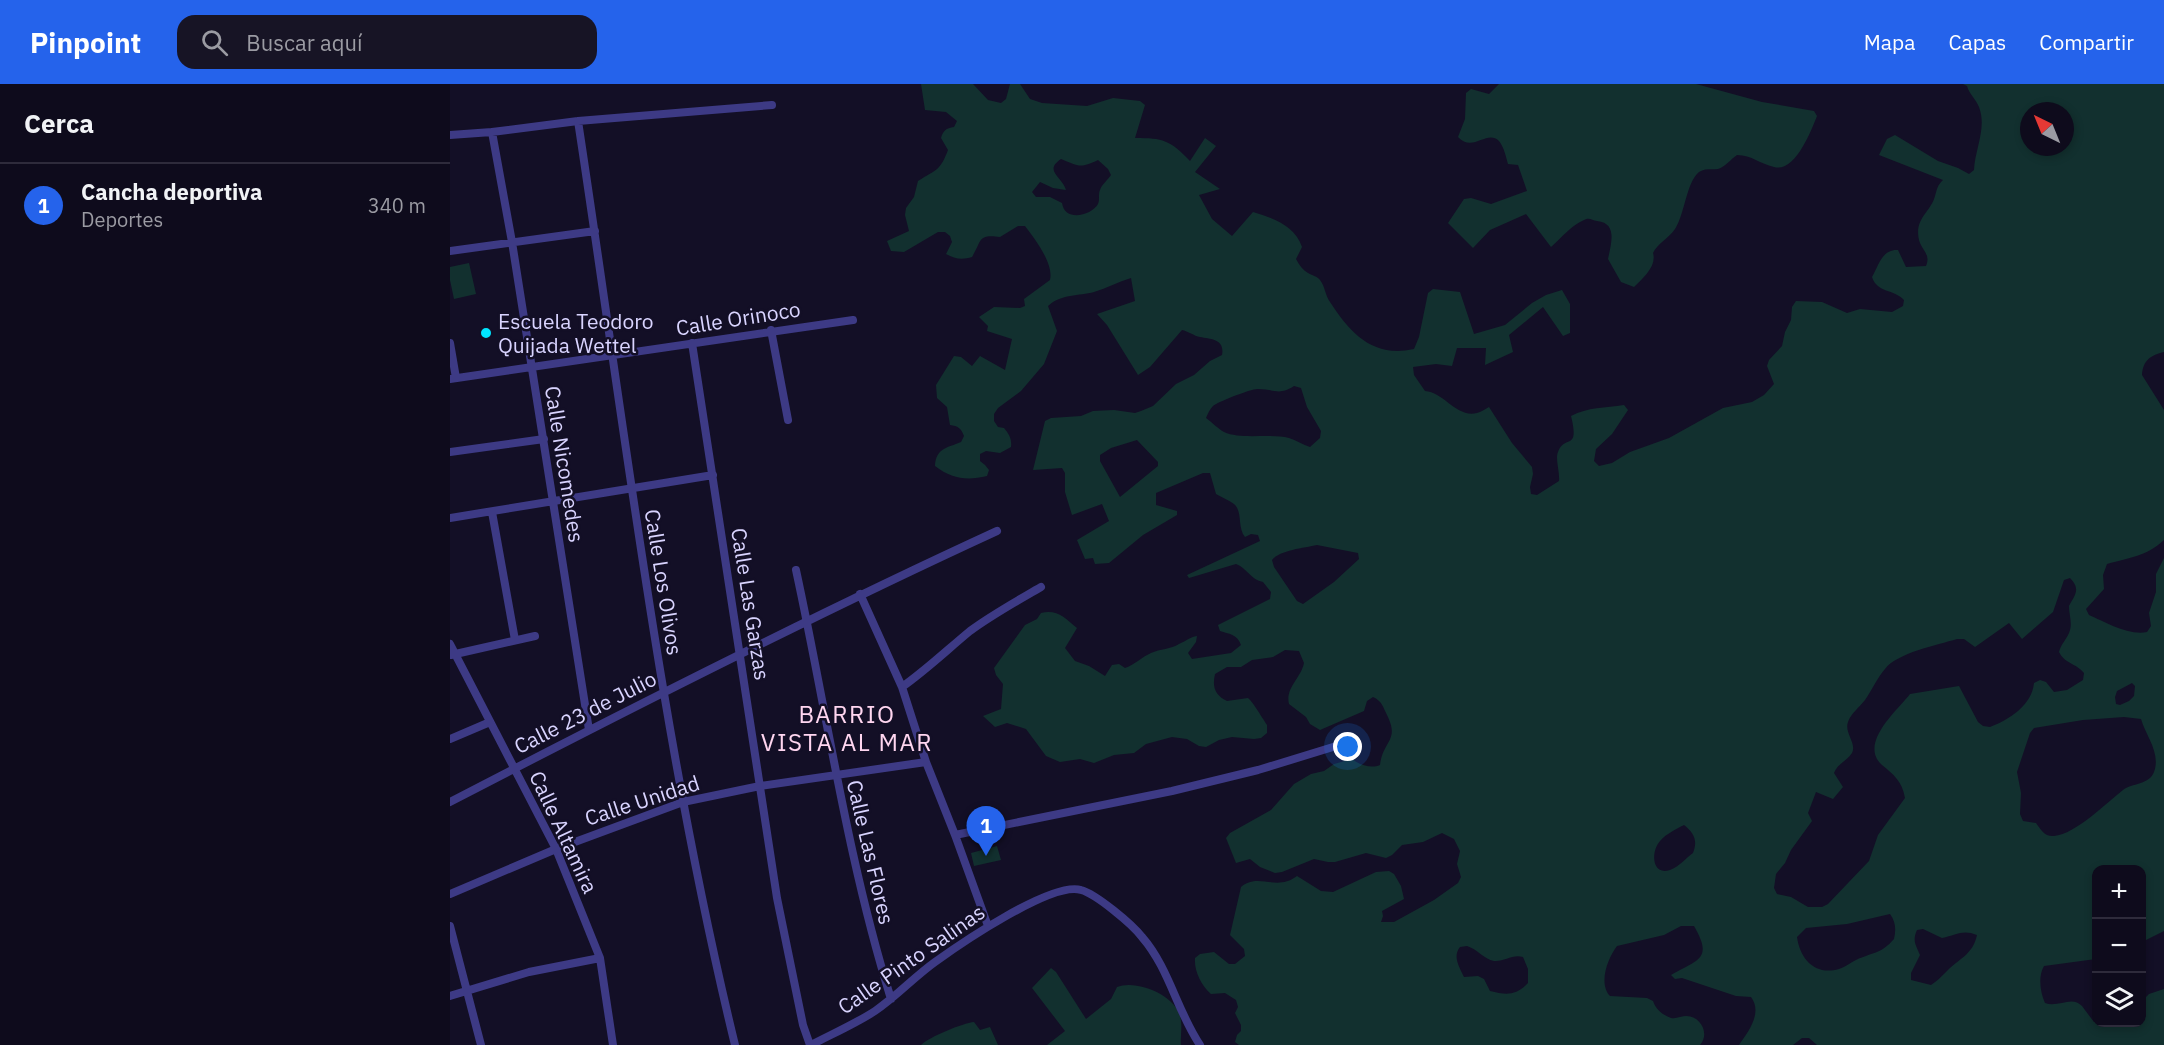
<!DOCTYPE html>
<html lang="es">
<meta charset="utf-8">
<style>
body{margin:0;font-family:"IBM Plex Sans",sans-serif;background:#171425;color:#f1f3f6}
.controls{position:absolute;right:18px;bottom:18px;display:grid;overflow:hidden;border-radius:12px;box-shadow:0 3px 9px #0003}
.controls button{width:54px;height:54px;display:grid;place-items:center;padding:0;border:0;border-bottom:2px solid #2e2b3b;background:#0e0b1c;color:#f1f3f6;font:30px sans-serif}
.compass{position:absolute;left:1570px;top:18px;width:54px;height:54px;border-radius:50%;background:#0e0b1c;box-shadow:0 3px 9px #0003;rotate:317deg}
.you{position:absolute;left:898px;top:663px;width:21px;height:21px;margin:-15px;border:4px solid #fff;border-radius:50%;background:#1a73e8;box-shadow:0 0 0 9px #1a73e833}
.badge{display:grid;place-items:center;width:39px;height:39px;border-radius:50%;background:#2563eb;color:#fff;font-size:20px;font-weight:700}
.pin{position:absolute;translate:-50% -50px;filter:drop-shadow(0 2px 3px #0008)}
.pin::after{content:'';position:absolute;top:32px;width:21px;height:18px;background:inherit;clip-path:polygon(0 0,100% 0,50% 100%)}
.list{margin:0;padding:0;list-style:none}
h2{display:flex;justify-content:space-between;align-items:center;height:78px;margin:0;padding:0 24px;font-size:26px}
h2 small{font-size:20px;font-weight:400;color:#9b9ba3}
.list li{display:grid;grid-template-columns:39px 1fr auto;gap:18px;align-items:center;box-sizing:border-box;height:84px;padding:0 24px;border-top:2px solid #2e2b3b}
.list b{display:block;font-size:22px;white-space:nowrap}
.list p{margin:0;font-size:20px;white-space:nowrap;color:#9b9ba3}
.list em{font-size:20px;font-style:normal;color:#9b9ba3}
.icon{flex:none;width:33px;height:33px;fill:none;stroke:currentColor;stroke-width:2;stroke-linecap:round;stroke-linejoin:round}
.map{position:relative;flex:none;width:1714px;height:961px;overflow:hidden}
header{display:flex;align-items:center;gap:36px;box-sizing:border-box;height:84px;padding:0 30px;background:#2563eb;color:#fff}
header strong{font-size:28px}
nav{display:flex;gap:33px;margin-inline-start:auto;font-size:21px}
.search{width:420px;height:54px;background:#171425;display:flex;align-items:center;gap:15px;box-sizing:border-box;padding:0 21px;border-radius:18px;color:#9b9ba3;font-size:22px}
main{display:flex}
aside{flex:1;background:#0e0b1c}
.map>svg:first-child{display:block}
.green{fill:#12302f;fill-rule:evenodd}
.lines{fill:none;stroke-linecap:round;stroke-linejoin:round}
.street{stroke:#3d3a85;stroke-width:8}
.poi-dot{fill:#00e5ff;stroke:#130f26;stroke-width:2}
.labels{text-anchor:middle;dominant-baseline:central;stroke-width:5;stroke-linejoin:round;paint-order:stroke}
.street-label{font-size:21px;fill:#d9d4ff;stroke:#130f26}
.poi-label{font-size:21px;fill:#d9d4ff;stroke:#130f26;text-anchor:start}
.quarter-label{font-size:24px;letter-spacing:1.5px;fill:#ffd6f0;stroke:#130f26}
</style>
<header>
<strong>Pinpoint</strong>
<div class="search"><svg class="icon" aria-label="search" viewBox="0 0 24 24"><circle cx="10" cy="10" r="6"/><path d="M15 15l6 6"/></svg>Buscar aquí</div>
<nav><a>Mapa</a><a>Capas</a><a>Compartir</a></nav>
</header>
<main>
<aside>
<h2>Cerca<small></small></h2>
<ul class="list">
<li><span class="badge">1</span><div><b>Cancha deportiva</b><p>Deportes</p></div><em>340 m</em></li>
</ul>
</aside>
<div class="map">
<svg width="1714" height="961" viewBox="0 0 1714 961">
<rect width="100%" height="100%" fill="#130f26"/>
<path class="green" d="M 471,0 L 523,0 L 538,16 L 551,19 L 556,15 L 560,0 L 570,0 L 580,15 L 592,19 L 637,22 L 663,14 L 690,17 L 695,21 L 685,54 C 713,54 720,56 740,77 L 755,54 L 766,62 L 745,88 L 770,105 L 749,111 L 762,135 L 782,152 L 803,128 C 823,134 845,142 852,163 L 846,175 C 849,181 853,186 858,189 C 863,192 867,192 870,196 C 875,202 875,211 880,218 C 901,250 923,274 964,265 L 969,253 L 978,209 L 983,205 L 1010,208 L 1024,250 L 1055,241 L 1082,219 L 1096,211 L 1112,206 L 1120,220 L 1120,249 L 1113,252 L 1093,223 L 1059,251 L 1063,268 L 1035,281 L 1036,264 L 1007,264 L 1002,282 L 986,280 L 963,283 L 964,291 L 975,307 C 994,308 1006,334 1027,329 C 1031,328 1035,325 1039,323 L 1062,359 L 1082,383 L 1083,390 L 1080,403 L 1081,410 L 1087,411 L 1109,397 C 1110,388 1105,375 1108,368 C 1114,350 1130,368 1121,332 C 1138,323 1155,324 1174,321 L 1178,326 L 1162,350 L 1146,365 L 1144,377 L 1149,382 L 1162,379 L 1180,368 L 1219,354 L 1273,324 L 1302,318 L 1314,311 L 1324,300 L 1317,282 L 1319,276 L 1332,262 L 1335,248 L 1341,236 L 1342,223 L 1346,217 L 1372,218 L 1397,229 L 1410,225 L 1442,228 L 1453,222 L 1454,216 C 1444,205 1427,209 1422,193 C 1429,181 1432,165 1448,166 L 1456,183 L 1476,182 C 1481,170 1472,167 1469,156 C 1464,134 1481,128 1485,112 C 1487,105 1487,102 1493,96 L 1429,71 L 1437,55 L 1445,51 L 1488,77 L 1508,84 L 1519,90 L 1524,86 C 1525,65 1537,44 1529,23 C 1526,15 1519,10 1517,2 L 1513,0 L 1714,0 L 1714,268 C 1701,271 1693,276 1692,291 L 1714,326 L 1714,456 C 1695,473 1681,473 1657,480 L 1653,491 L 1654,505 L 1636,525 L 1639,531 C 1655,538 1679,552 1697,548 L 1701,542 L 1699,529 L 1706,508 L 1706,490 L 1714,474 L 1714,847 L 1692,858 L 1692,786 L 1646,786 L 1646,875 L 1594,882 C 1588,892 1590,908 1595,919 C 1608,924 1622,911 1632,922 C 1636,927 1640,933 1644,938 L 1692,938 L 1692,917 L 1699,910 L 1714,905 L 1714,961 L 1367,961 L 1359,954 L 1352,954 L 1343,961 L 1289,961 C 1298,948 1313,929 1301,913 L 1286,912 L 1232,894 L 1225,895 L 1221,891 C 1249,875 1263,875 1244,842 L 1231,842 L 1214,851 L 1167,862 C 1158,874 1148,899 1160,912 L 1197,914 L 1203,917 C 1206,926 1213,931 1221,934 C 1227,935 1231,932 1236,932 C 1251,932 1260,950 1250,961 L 789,961 L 785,958 L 787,951 L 791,947 L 791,941 L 785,929 L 788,923 L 786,916 L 775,909 L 761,910 C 751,901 744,887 745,874 L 750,870 L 764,868 L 779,880 L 785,880 L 795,872 L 794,865 L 780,851 L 791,803 C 809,788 826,808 847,792 L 871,807 L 883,808 L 926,788 L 939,787 L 944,790 L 951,802 L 954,815 L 932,827 L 933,832 L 931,838 L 944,838 L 984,816 L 1008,799 L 1011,793 L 1007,780 L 1010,767 L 1004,755 L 992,749 L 973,758 L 952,761 L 942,771 L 936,774 L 916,769 L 885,778 L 878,778 L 864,775 L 832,788 L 825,789 L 810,783 L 800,775 L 786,779 L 776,754 L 780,749 L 821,726 L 844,700 L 861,690 L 874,687 L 884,680 L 902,675 C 910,681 921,685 930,681 C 933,656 950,657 937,631 C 933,623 932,617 923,613 L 917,617 L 914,627 L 870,646 L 860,640 L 856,633 L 839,620 C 835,604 851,594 854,579 L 849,567 L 835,566 L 823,573 L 802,576 L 791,583 L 777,583 L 765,590 C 762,603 765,611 777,617 L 798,614 C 803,618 813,635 817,641 L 817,649 L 811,654 L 804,655 L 782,653 L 769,656 L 756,663 L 749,662 L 737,655 L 722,653 L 696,660 L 684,669 L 664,671 L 644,679 L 630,675 L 610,678 L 596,672 L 576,645 L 557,639 L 545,643 L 533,632 L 551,625 L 553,600 L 546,591 L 544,584 L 575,541 L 587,535 L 591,529 C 607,525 615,534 627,544 L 615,564 L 625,577 L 639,582 L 655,592 L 662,581 L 669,580 L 675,584 C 684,581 692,573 701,569 C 710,565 721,565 729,560 C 736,557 740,553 747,552 L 746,558 L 738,569 L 742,575 L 781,569 L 791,561 C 787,550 779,550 770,547 L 768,541 L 820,515 L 821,508 L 813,498 C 801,496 797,484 786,480 L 739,494 L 737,491 L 810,457 L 808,451 L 801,450 L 795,453 C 787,443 793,428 784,420 C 779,416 771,413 766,410 L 760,389 L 753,389 L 706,409 L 706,421 L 727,427 L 727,431 L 693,451 L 659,479 L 645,480 L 643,474 L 635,475 L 627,456 L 659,437 L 652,420 L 622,431 L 615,408 L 615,389 L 612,384 L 583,386 L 595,337 L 601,334 L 631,332 L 643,327 L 664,326 L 685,329 L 691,327 L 703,322 L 726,300 L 744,291 L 760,277 L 772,271 C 775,255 761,255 750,253 C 744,252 738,247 732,246 L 700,283 L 688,291 L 657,241 L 647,230 L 685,217 L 681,194 C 668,198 657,204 644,208 C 629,212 611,210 598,222 L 607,247 L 594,280 L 571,307 L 548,324 L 544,330 L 544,337 L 548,343 L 554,344 C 559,350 562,355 561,363 L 550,369 L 536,367 L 530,370 L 530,377 L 535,381 L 539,386 L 537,392 C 517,397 502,395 485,382 C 486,364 497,364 511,358 L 514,352 C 511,344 508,342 500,341 L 497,323 L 487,314 L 486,301 L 504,272 L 511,273 L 522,282 L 530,272 L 555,286 L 562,255 L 537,247 L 538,242 L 529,233 L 544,223 L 570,224 L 575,222 L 574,215 L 600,196 C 604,180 585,155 575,142 L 568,142 L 550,153 C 527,150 532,157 522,173 C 512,176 505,175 496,170 L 502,158 L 500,152 L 495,148 L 488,148 L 454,168 L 441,167 L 437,157 L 459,147 L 455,131 L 456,124 L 464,113 L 468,97 C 487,85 490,87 498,66 L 491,54 C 493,47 496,44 504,43 L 507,37 L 496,28 L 475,26 ZM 1579,27 L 1615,27 L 1615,63 L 1579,63 ZM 611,75 C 629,82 629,85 648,76 L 658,85 L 661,91 C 658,96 652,100 650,106 C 648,110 650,115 648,120 C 642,131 615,139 612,119 L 600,113 L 586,113 L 582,108 L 590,98 L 603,104 L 616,106 C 613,93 593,87 611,75 ZM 844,302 L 851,304 L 857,323 L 871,347 L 870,354 L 860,363 C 853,361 846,356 839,354 C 820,349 791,356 774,348 C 768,345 762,338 756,334 C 758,329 760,325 763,322 C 767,318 803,304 808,305 C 824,305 829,312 844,302 ZM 687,356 L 708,378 L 708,382 L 670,413 L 650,377 L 650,371 L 661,364 ZM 867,461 L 908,469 L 909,475 L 884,498 L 853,520 L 847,517 L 824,483 L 822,476 C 830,466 854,464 867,461 ZM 1620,494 C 1631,505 1625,511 1619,522 C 1619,531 1623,540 1619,549 C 1616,556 1611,560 1609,568 C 1615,580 1626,579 1634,589 L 1633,596 L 1617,606 L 1604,608 L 1596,598 L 1590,596 L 1584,599 C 1582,621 1559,636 1540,643 L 1533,642 L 1528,638 L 1509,602 L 1460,610 C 1448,626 1408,659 1432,681 C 1444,691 1452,697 1455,714 L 1428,751 L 1419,777 L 1378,820 L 1372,823 L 1358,823 L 1341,813 L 1327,810 L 1324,804 L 1326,790 L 1335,779 L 1341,766 L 1362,737 L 1358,729 L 1366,708 L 1383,715 L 1393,703 L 1384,689 C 1388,679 1397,677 1402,669 C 1407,659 1394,649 1398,638 C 1401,629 1409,624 1415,616 C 1422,606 1427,594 1435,585 C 1447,569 1487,561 1507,555 L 1514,555 L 1525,563 L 1559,539 L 1572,555 L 1603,528 L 1614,496 ZM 1682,599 L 1685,602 L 1684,612 L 1679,617 L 1670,621 L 1666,620 L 1665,613 L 1667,607 ZM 1674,633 L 1691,635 C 1696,652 1711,669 1704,688 C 1699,701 1682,699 1673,706 C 1656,719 1626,750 1604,752 C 1595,753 1591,746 1586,739 L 1573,737 L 1570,730 L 1571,709 L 1567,688 L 1580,649 L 1584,644 L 1633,636 ZM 1234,741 C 1244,749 1248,756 1243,769 C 1236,774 1229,783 1220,786 C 1201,792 1201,767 1210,757 C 1216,750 1226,745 1234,741 ZM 1440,830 C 1446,838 1446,846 1444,855 C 1431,870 1423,868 1406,876 C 1401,878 1396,883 1389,885 C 1365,892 1350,875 1347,853 L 1356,844 L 1397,840 ZM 1473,845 L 1492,854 C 1506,851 1513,845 1527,851 C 1523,871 1508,875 1496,888 C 1491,893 1487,897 1481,901 L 1461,896 L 1461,889 L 1470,871 C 1466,861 1462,857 1467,846 ZM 1017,862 C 1027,865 1034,875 1044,877 C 1054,878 1062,870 1073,873 L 1078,885 L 1078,899 C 1066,912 1056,911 1040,907 L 1034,895 L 1028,892 L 1014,893 C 1010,884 1002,873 1010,863 Z
M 1049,0 L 1246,0 L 1312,18 L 1364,27 L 1367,32 C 1361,47 1345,89 1324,83 C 1310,80 1302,71 1287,71 C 1281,75 1275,83 1268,85 C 1262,86 1255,84 1249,88 C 1236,99 1235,130 1225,145 C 1219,154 1207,160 1203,169 C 1207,182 1193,194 1184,203 L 1171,198 L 1158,175 C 1161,160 1168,139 1147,137 C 1142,136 1139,133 1134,136 C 1122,141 1111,154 1101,163 L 1076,130 L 1040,146 L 1023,164 L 998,139 L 1014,115 L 1021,114 L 1041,120 L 1077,107 L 1068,81 L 1058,80 C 1056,73 1054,63 1049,57 C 1037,45 1023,69 1008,53 L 1015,35 L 1016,9 L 1021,5 L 1039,10 Z
M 19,179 L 26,210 L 4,215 L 0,196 L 0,183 Z
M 547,762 L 551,776 L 524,782 L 521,769 Z
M 601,884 L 606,888 L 636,935 L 661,915 L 667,903 C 686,895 725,911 730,932 C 733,942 730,952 731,961 L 597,961 L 615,947 L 582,904 Z
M 524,938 L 530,946 L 540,943 L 548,961 L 471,961 C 479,953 513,939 524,938 Z"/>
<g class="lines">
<path class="street" d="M 128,37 C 175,346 211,657 285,961
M 42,48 L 62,158 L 139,646
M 0,51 L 42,48 L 128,37 L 322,21
M 0,167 L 145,147
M 321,246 L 338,336
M 0,259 L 6,294
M 242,259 L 327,814 L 353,941 L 360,961
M 0,295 L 403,236
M 0,368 L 94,355
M 42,428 L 65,556
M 0,434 L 263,391
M 346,486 C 377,629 397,774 441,915
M 410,510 L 452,603 L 476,678 L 505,751 L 538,842
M 0,560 L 106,765 L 150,874 L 163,961
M 1,571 L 85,552
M 452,603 C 476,586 497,566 520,547 C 543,530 567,517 591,503
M 0,655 L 40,638
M 0,718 C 181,624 362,532 547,447
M 505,751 L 722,707 L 808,686 L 896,659
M 0,810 L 106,765 L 233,718 L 310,702 L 476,678
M 0,842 L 31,961
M 0,912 L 79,888 L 150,874
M 361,961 C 382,950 405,940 425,927 C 447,912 464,893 485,878 C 510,860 602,797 631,806 C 646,810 682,840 692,853 C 719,884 727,927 750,961"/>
</g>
<circle class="poi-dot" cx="36" cy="249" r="6"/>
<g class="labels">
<g class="street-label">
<text transform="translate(288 234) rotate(-9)">Calle Orinoco</text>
<text transform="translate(115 380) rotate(81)">Calle Nicomedes</text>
<text transform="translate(214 498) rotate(81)">Calle Los Olivos</text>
<text transform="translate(301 520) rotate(81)">Calle Las Garzas</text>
<text transform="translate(135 628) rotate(-27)">Calle 23 de Julio</text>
<text transform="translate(192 716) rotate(-18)">Calle Unidad</text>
<text transform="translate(114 748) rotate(65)">Calle Altamira</text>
<text transform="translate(421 768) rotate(77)">Calle Las Flores</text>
<text transform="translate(461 875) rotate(-35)">Calle Pinto Salinas</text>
</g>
<g class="poi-label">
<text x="48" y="237">Escuela Teodoro<tspan x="48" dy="24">Quijada Wettel</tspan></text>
</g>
<g class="quarter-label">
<text x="397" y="630">BARRIO<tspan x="397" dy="28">VISTA AL MAR</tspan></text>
</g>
</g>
</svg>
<div class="controls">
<button>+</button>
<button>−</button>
<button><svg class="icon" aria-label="layers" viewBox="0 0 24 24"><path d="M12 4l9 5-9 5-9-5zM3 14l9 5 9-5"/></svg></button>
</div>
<svg class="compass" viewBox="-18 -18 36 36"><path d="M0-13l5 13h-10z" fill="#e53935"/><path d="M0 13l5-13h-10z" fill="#9b9ba3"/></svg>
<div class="you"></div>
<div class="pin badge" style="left:536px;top:772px">1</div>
</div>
</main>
